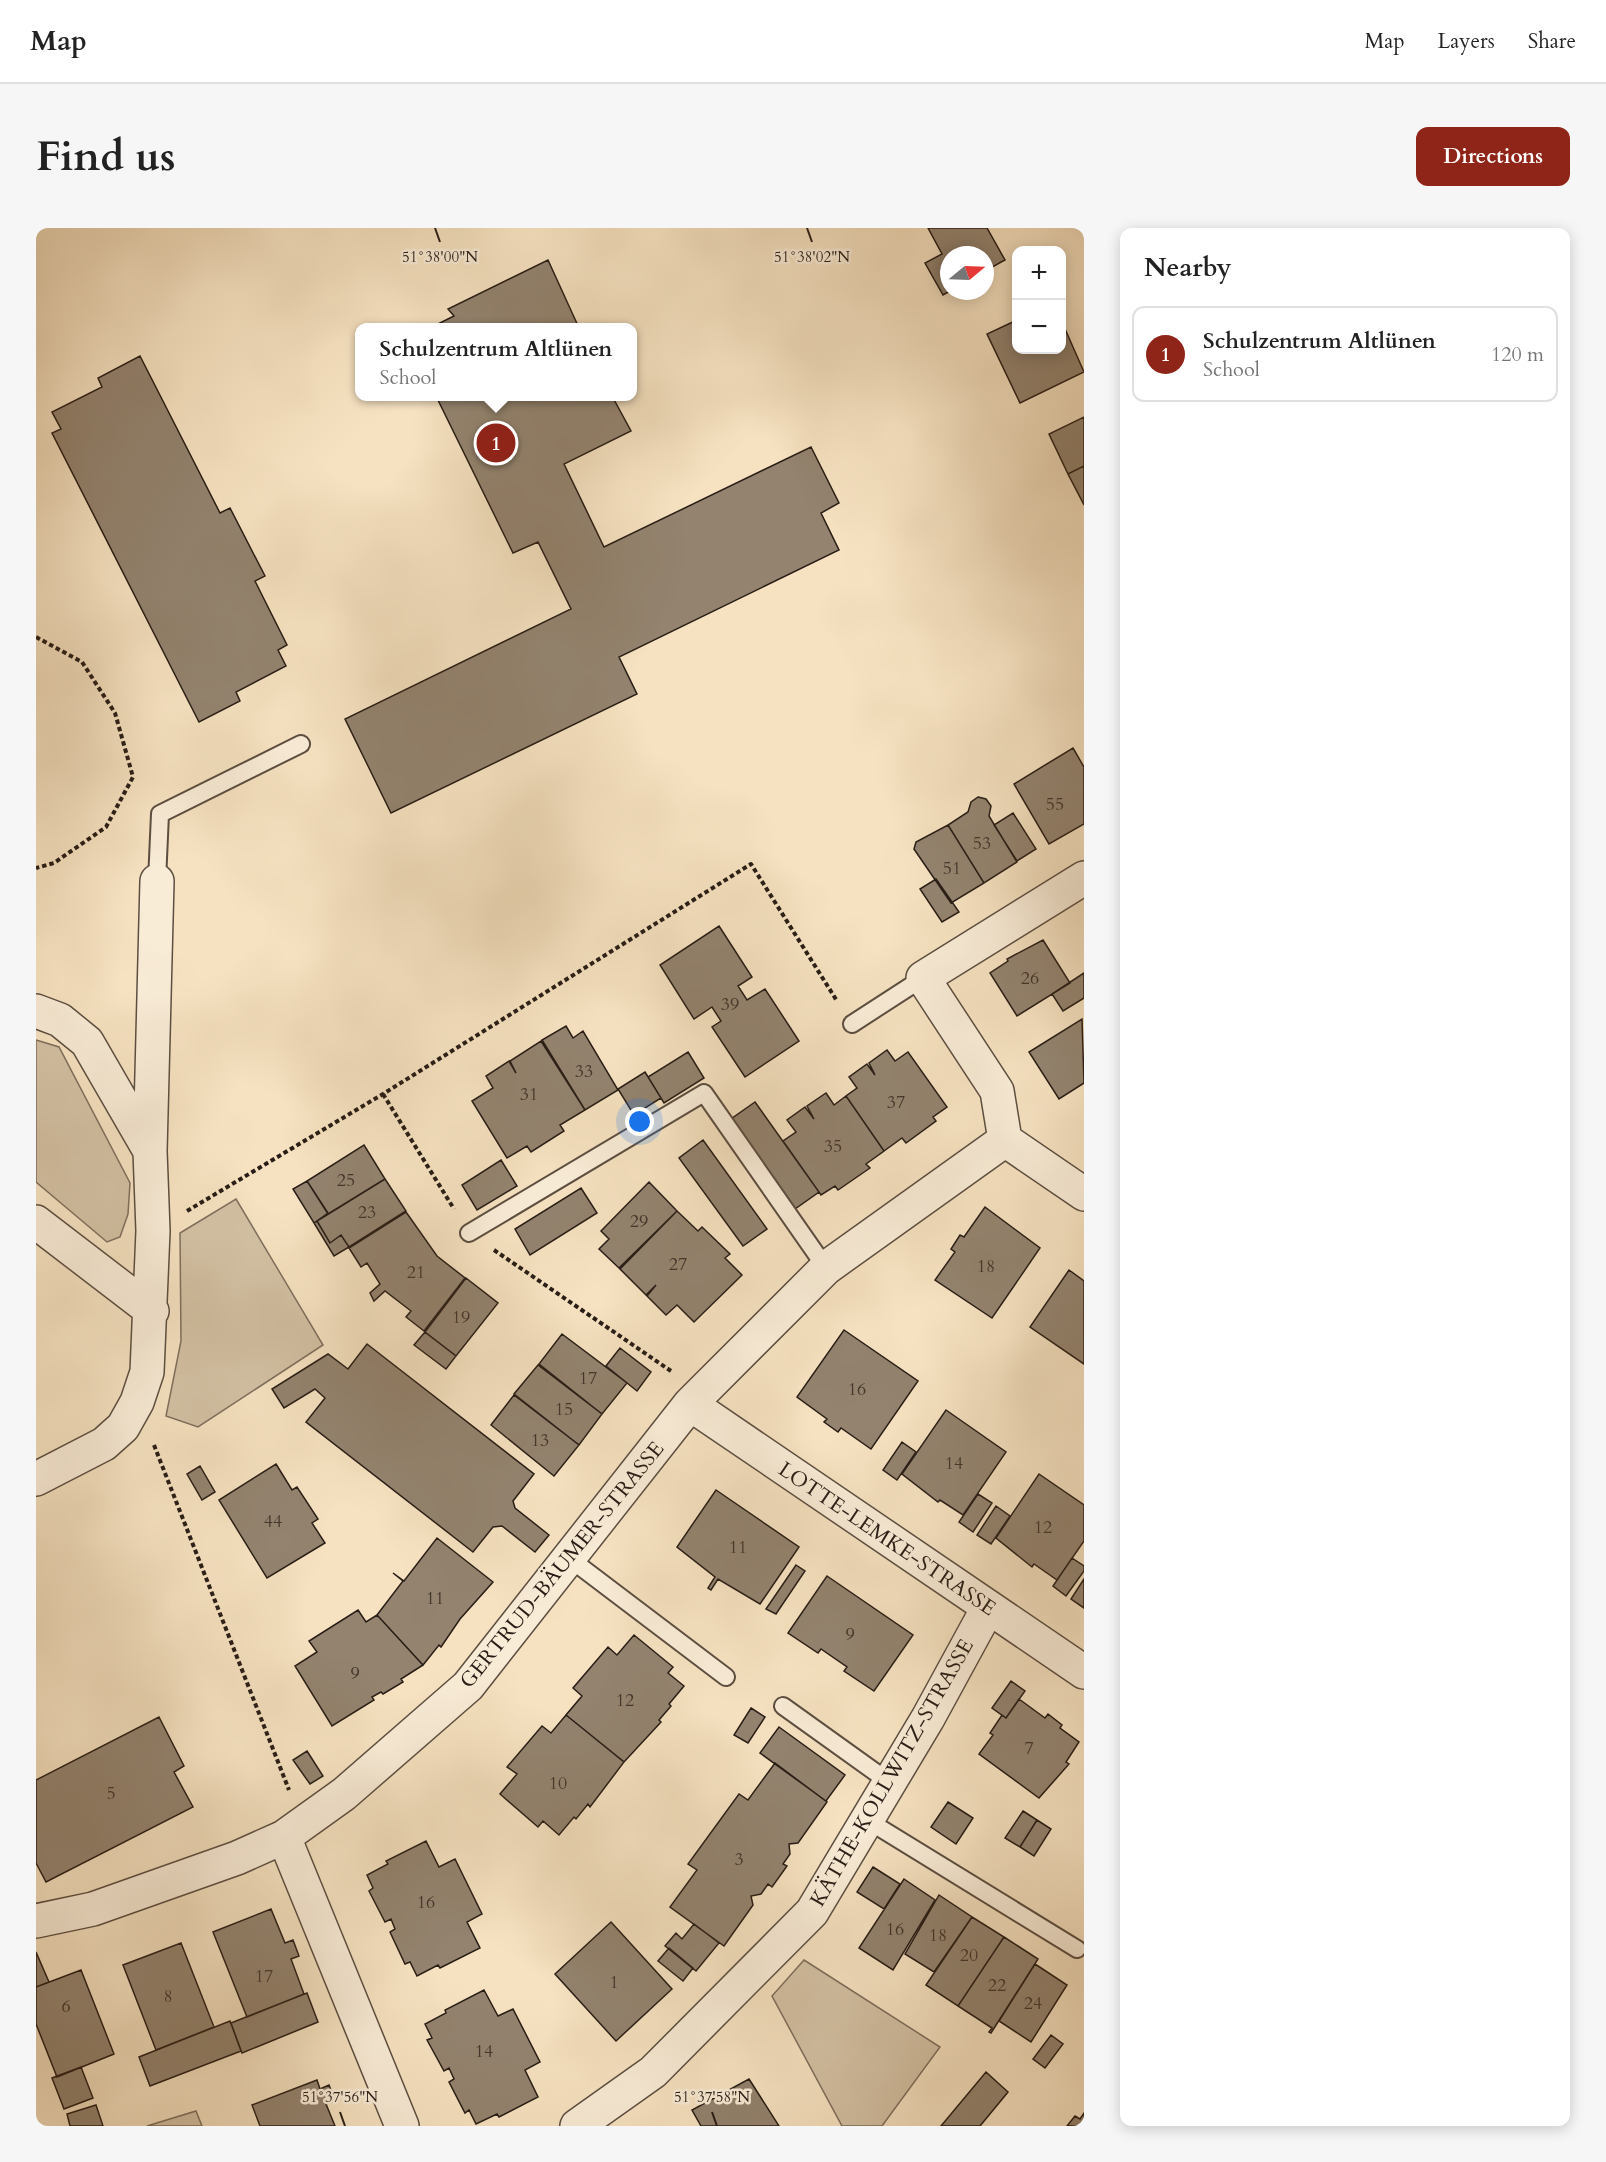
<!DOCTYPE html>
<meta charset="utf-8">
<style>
body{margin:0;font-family:Cardo,serif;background:#f6f6f6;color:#222}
.controls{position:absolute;right:18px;top:18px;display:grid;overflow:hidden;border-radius:12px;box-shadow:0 3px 15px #0003}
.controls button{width:54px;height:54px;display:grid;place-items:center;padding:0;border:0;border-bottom:2px solid #e0e0e0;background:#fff;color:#222;font:30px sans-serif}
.compass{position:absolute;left:904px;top:18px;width:54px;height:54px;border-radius:50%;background:#fff;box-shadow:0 3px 15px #0003;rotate:71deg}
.you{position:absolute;left:604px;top:894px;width:21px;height:21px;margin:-15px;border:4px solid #fff;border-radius:50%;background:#1a73e8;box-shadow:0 0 0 9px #1a73e833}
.badge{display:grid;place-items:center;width:39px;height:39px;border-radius:50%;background:#8f2418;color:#fff;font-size:20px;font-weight:700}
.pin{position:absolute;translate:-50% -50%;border:3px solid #fff;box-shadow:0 2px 6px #0006}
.popup{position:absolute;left:319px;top:95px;width:282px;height:78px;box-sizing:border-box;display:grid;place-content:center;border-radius:12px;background:#fff;filter:drop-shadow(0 2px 4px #0005);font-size:20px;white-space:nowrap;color:#767676}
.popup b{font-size:22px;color:#222}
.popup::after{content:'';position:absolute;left:50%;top:100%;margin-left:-12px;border:12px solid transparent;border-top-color:#fff}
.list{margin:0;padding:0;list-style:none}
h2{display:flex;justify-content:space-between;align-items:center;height:78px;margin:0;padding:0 24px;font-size:26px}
h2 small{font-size:20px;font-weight:400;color:#767676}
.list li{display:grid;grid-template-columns:39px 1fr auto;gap:18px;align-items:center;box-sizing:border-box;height:96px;margin:0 12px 12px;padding:0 12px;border:2px solid #e0e0e0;border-radius:12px}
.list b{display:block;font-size:22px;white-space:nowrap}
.list p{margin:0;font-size:20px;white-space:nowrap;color:#767676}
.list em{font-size:20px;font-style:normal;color:#767676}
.map{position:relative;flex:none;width:1048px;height:1898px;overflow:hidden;border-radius:12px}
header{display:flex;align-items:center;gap:36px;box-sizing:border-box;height:84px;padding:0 30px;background:#fff;border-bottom:2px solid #e0e0e0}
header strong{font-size:28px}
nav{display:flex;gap:33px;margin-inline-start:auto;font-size:21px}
.intro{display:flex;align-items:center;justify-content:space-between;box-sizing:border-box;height:144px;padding:0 36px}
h1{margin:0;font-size:42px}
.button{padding:15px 27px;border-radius:12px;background:#8f2418;color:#fff;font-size:21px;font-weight:700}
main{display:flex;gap:36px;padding:0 36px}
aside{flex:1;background:#fff;border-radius:12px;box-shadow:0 3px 15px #0003}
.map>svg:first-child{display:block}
.green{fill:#d3c1a4;stroke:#7e6f5d;stroke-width:1.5}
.building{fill:#93836f;stroke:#281d16;stroke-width:1.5}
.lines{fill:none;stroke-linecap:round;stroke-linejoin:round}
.lane-casing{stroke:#5c4e41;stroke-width:20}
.street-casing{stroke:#5c4e41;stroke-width:36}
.path{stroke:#281d16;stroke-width:4;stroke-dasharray:4.5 3;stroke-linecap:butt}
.lane{stroke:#f9ecd7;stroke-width:16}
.street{stroke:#f9ecd7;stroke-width:33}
.ticks{fill:none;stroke:#281d16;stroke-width:2}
.labels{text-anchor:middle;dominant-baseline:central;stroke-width:5;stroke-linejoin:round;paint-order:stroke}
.number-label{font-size:18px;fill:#43362c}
.street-label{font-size:21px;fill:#281d16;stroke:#f9ecd7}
.ticks-label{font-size:15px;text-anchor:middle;fill:#281d16;stroke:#f9ecd7;stroke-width:5;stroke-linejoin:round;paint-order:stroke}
</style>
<header>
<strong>Map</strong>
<nav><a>Map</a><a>Layers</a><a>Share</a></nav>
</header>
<div class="intro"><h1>Find us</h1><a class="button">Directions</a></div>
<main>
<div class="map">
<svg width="1048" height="1898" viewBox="0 0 1048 1898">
<rect width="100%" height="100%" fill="#f6e2c1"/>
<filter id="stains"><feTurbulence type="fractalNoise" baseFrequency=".00333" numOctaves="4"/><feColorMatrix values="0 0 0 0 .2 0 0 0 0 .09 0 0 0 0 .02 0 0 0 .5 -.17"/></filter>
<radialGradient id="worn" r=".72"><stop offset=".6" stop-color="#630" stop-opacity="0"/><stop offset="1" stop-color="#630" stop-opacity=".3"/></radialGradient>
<path class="green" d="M 0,812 L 23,819 L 94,955 L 92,986 L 84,1009 L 71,1014 L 0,954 Z
M 200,971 L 287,1117 L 162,1199 L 130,1188 L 145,1113 L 144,1005 Z
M 768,1732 L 904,1819 L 846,1898 L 806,1898 L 736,1768 Z
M 160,1883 L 166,1898 L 111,1898 Z"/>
<path class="building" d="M 892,0 L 951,0 L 969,32 L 949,43 L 949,27 L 913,27 L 914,63 L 907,67 L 889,35 L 906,26 Z
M 512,32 L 543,100 L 394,100 L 418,88 L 412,81 Z
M 981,92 L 981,122 L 1026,122 L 1026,94 L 1048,144 L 984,175 L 951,106 Z
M 104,128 L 184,285 L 194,280 L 229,348 L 219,353 L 251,417 L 242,422 L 250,438 L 200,464 L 204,473 L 163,494 L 16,205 L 25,201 L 16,184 L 66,159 L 62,150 Z
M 400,168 L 576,168 L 595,203 L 528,236 L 568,319 L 775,219 L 803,275 L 785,285 L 803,322 L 583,429 L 601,466 L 355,585 L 309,491 L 535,381 L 502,314 L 477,325 Z
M 1048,189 L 1048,238 L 1032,246 L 1013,206 Z
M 1048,238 L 1048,277 L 1032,246 Z
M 1037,520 L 1048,539 L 1048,596 L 1013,616 L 978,556 Z
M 942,569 L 950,571 L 955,578 L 953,588 L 981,634 L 948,655 L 912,597 L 932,584 L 935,574 Z
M 977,585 L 1000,621 L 981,633 L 958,597 Z
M 912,597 L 948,655 L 915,675 L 878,621 L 880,614 Z
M 900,651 L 923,684 L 906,694 L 884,661 Z
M 683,698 L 716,749 L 702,758 L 711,772 L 729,761 L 763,813 L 709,849 L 676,799 L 685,793 L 676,779 L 658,791 L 624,737 Z
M 1007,712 L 1034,755 L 981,788 L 954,745 L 972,733 L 971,731 Z
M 1048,745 L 1048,770 L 1027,783 L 1016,766 Z
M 1046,791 L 1048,855 L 1023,871 L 993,824 Z
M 530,798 L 537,810 L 547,803 L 582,862 L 549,882 L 506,812 Z
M 505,813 L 549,882 L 524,897 L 528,903 L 495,924 L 491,918 L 471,930 L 436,873 L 457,860 L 450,848 L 473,833 L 480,845 L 474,833 Z
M 851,822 L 859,833 L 872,824 L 911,879 L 897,889 L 900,893 L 870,915 L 866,910 L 848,923 L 810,868 L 821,860 L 813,849 L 831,836 L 839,847 L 833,835 Z
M 652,824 L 668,850 L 628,875 L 612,849 Z
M 609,844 L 625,870 L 598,887 L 582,861 Z
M 790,865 L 798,877 L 810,868 L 848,923 L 830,936 L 834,940 L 802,962 L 799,958 L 785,967 L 747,913 L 760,904 L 751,892 L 769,879 L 778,891 L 771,878 Z
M 719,874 L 783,964 L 759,981 L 695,891 Z
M 667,912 L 731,1001 L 707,1018 L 643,930 Z
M 328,917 L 349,951 L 292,986 L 271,953 Z
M 465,932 L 481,958 L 441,982 L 426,957 Z
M 349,951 L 370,983 L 313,1019 L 305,1007 L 294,1015 L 281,993 Z
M 271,953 L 292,985 L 278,995 L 257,961 Z
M 613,954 L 641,983 L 583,1040 L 563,1021 L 573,1011 L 565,1003 Z
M 545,960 L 561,985 L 494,1027 L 479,1001 Z
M 949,979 L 1004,1020 L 956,1090 L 899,1052 L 919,1024 L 915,1021 L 924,1007 L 928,1009 Z
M 641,983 L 662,1003 L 666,999 L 694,1026 L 689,1030 L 706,1047 L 658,1094 L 641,1077 L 630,1087 L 611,1068 L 620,1057 L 610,1067 L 584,1041 Z
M 370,984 L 401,1028 L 429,1050 L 388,1103 L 370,1089 L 375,1083 L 349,1063 L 338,1073 L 334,1065 L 344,1056 L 331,1035 L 325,1039 L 313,1020 Z
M 281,993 L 294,1015 L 305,1007 L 313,1019 L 298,1028 L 278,995 Z
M 1033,1042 L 1048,1053 L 1048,1136 L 994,1099 Z
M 430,1050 L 462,1075 L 420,1128 L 389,1104 Z
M 808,1102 L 882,1153 L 835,1221 L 805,1200 L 802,1204 L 788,1194 L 791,1191 L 761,1169 Z
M 389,1104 L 420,1128 L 410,1141 L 378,1117 Z
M 526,1106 L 591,1155 L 566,1186 L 503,1136 Z
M 331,1116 L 498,1246 L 477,1273 L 479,1280 L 513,1307 L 499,1324 L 466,1298 L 457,1299 L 437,1324 L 270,1194 L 289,1170 L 279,1161 L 248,1180 L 236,1161 L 292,1126 L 312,1141 Z
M 584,1120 L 615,1144 L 601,1163 L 570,1138 Z
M 502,1137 L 566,1186 L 543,1217 L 478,1166 Z
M 478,1167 L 543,1217 L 518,1248 L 455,1197 Z
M 910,1182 L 970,1224 L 927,1287 L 904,1272 L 902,1274 L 866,1246 Z
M 866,1214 L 880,1224 L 861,1252 L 847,1242 Z
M 240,1236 L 256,1262 L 261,1259 L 282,1291 L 276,1295 L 289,1315 L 231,1350 L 183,1272 Z
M 164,1238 L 179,1264 L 166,1272 L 151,1246 Z
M 1003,1246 L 1048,1277 L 1048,1313 L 1021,1352 L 998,1336 L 996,1339 L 960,1310 Z
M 680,1262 L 763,1319 L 724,1376 L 682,1351 L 675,1362 L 672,1360 L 679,1349 L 641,1319 Z
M 942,1266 L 956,1275 L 937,1304 L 923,1294 Z
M 960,1278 L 974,1288 L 955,1316 L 941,1307 Z
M 401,1310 L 457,1354 L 424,1391 L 405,1419 L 403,1417 L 387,1437 L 341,1387 L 367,1353 L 357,1345 L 368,1353 Z
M 1036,1330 L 1048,1338 L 1048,1343 L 1030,1368 L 1017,1358 Z
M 760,1337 L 769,1343 L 740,1386 L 730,1381 Z
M 791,1348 L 877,1407 L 838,1463 L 808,1443 L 811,1439 L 785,1421 L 782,1425 L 752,1405 Z
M 1048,1351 L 1048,1380 L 1035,1371 Z
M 322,1382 L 330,1394 L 341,1387 L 387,1437 L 365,1451 L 367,1454 L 347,1466 L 345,1464 L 336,1469 L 338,1472 L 296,1498 L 259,1438 L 281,1424 L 273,1413 Z
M 598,1407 L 637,1439 L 632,1445 L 648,1458 L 633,1476 L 635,1478 L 623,1492 L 625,1494 L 588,1534 L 530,1487 L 546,1468 L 537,1460 L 572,1419 L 581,1427 Z
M 975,1453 L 989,1463 L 970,1490 L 956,1480 Z
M 983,1471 L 1009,1490 L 1012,1486 L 1026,1497 L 1024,1500 L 1043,1514 L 1030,1534 L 1033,1536 L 1003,1570 L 943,1526 L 957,1507 L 954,1505 L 966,1487 L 970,1490 Z
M 715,1480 L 729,1489 L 712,1515 L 698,1507 Z
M 530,1487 L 588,1534 L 554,1579 L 552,1576 L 540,1591 L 538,1589 L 523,1607 L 507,1593 L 502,1599 L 464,1566 L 481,1546 L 471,1539 L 506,1498 L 515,1505 Z
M 123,1489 L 148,1538 L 138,1544 L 157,1579 L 10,1654 L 0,1635 L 0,1552 Z
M 743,1499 L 809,1547 L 790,1573 L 724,1525 Z
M 271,1523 L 287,1548 L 274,1556 L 257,1532 Z
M 739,1535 L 791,1574 L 762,1615 L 753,1616 L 754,1626 L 747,1636 L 751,1638 L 736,1659 L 732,1656 L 725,1666 L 715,1668 L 717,1677 L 688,1718 L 634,1679 L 661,1642 L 652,1636 L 703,1566 L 712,1572 Z
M 912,1574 L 937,1590 L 920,1616 L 895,1599 Z
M 987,1583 L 1001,1592 L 984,1619 L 969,1610 Z
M 1001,1592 L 1015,1601 L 998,1628 L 984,1619 Z
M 390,1613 L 403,1639 L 419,1631 L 446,1686 L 431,1694 L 444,1720 L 404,1740 L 402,1737 L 381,1748 L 374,1734 L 369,1736 L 354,1704 L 359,1701 L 355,1691 L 349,1694 L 333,1663 L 337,1660 L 331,1647 L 352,1636 L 350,1633 Z
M 837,1639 L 864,1656 L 848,1681 L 821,1664 Z
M 868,1651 L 899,1672 L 857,1742 L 823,1720 Z
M 903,1667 L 936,1689 L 898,1744 L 869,1726 Z
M 235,1681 L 249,1715 L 257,1712 L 263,1728 L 255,1731 L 268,1766 L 211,1789 L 177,1704 Z
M 936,1689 L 968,1709 L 922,1778 L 890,1757 Z
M 575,1694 L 636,1761 L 580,1813 L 519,1746 Z
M 658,1696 L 683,1715 L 660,1743 L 629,1718 L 640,1705 L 646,1711 Z
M 968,1709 L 1002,1731 L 955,1805 L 953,1804 L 956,1800 L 922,1778 Z
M 145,1715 L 178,1799 L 120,1822 L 87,1737 Z
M 633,1720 L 657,1740 L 647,1753 L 622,1733 Z
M 0,1724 L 13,1754 L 0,1759 Z
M 999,1736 L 1031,1757 L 995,1814 L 963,1793 Z
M 45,1742 L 78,1826 L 21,1849 L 0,1796 L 0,1759 Z
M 448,1762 L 462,1788 L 477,1781 L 504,1834 L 489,1842 L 502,1869 L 463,1889 L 461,1886 L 440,1896 L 433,1882 L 429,1885 L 413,1854 L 418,1851 L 413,1840 L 408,1843 L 391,1812 L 396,1810 L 389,1796 L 410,1785 L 409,1782 Z
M 271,1765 L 282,1794 L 206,1825 L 195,1795 Z
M 194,1793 L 205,1823 L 114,1858 L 103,1829 Z
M 1015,1807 L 1027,1816 L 1009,1840 L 997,1831 Z
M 45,1839 L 57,1870 L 28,1881 L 16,1850 Z
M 950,1844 L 972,1864 L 944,1898 L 905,1898 Z
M 713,1851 L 743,1898 L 665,1898 L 656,1882 Z
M 281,1852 L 284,1861 L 293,1857 L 299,1873 L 290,1876 L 299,1898 L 224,1898 L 216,1877 Z
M 60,1877 L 67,1898 L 34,1898 L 31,1886 Z
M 1048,1885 L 1048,1898 L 1031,1898 L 1039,1888 L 1044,1891 Z"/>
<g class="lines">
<defs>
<path id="lane" d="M 121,653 L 124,586 L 265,516
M 816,796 L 887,750
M 433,1005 L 668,865 L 790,1040
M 533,1330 L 690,1449
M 747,1478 L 853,1554
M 831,1592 L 1041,1721"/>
<path id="street" d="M 0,783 L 24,792 L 51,814 L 114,923 L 117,1003 L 111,1144 L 101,1174 L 87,1199 L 68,1216 L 0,1251
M 969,912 L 961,863 L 887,750 L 1048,650
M 114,923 L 121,653
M 0,994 L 116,1083
M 654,1176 L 1048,1444
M 248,1609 L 366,1898
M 0,1693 L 57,1681 L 201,1630 L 248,1609 L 308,1566 L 432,1458 L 654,1176 L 790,1040 L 969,912 L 1048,966
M 541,1898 L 617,1844 L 776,1684 L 892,1490 L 952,1380"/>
</defs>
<use href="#lane" class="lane-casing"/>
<use href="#street" class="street-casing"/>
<path class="path" d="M 0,409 L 46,434 L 79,485 L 97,549 L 70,599 L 18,635 L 0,640
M 347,866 L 418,981
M 151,983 L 347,866 L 715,636 L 801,773
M 458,1022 L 635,1143
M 118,1217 L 253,1562"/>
<use href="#lane" class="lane"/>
<use href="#street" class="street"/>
</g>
<path class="ticks" d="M 399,0 L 404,14M 771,0 L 776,14M 304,1884 L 309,1898M 676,1884 L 681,1898"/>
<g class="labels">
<g class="number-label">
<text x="1019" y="576">55</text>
<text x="946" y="615">53</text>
<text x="916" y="640">51</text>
<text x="994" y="750">26</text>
<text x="694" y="776">39</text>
<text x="548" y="843">33</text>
<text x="493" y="866">31</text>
<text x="860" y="874">37</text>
<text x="797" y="918">35</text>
<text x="310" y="952">25</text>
<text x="331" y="984">23</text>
<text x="603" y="993">29</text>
<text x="642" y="1036">27</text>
<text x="950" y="1038">18</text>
<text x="380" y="1044">21</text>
<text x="425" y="1089">19</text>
<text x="552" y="1150">17</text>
<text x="821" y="1161">16</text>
<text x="528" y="1181">15</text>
<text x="504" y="1212">13</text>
<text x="918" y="1235">14</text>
<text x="237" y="1293">44</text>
<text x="1007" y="1299">12</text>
<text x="702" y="1319">11</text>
<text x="399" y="1370">11</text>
<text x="814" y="1406">9</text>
<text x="319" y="1445">9</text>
<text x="589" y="1472">12</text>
<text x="993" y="1520">7</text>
<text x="522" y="1555">10</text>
<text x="75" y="1565">5</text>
<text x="703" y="1631">3</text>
<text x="390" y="1674">16</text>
<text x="859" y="1701">16</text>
<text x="902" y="1707">18</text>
<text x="933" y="1727">20</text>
<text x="228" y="1748">17</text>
<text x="578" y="1754">1</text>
<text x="961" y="1757">22</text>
<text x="132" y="1768">8</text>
<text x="997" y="1775">24</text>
<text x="30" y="1778">6</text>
<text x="448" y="1823">14</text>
</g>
<g class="street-label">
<text transform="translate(851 1311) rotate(34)">LOTTE-LEMKE-STRASSE</text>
<text transform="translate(526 1337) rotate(-51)">GERTRUD-BÄUMER-STRASSE</text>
<text transform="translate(856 1545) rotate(-60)">KÄTHE-KOLLWITZ-STRASSE</text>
</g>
</g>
<g class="ticks-label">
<text x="776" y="34">51°38'02"N</text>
<text x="404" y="34">51°38'00"N</text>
<text x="304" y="1874">51°37'56"N</text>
<text x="676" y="1874">51°37'58"N</text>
</g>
<rect width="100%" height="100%" filter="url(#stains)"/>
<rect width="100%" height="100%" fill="url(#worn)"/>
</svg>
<div class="controls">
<button>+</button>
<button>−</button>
</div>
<svg class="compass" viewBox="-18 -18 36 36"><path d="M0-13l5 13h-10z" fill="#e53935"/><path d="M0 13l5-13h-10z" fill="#767676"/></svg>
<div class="you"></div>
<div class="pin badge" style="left:460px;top:215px">1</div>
<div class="popup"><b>Schulzentrum Altlünen</b>School</div>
</div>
<aside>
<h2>Nearby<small></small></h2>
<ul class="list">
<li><span class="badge">1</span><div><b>Schulzentrum Altlünen</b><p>School</p></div><em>120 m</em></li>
</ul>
</aside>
</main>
